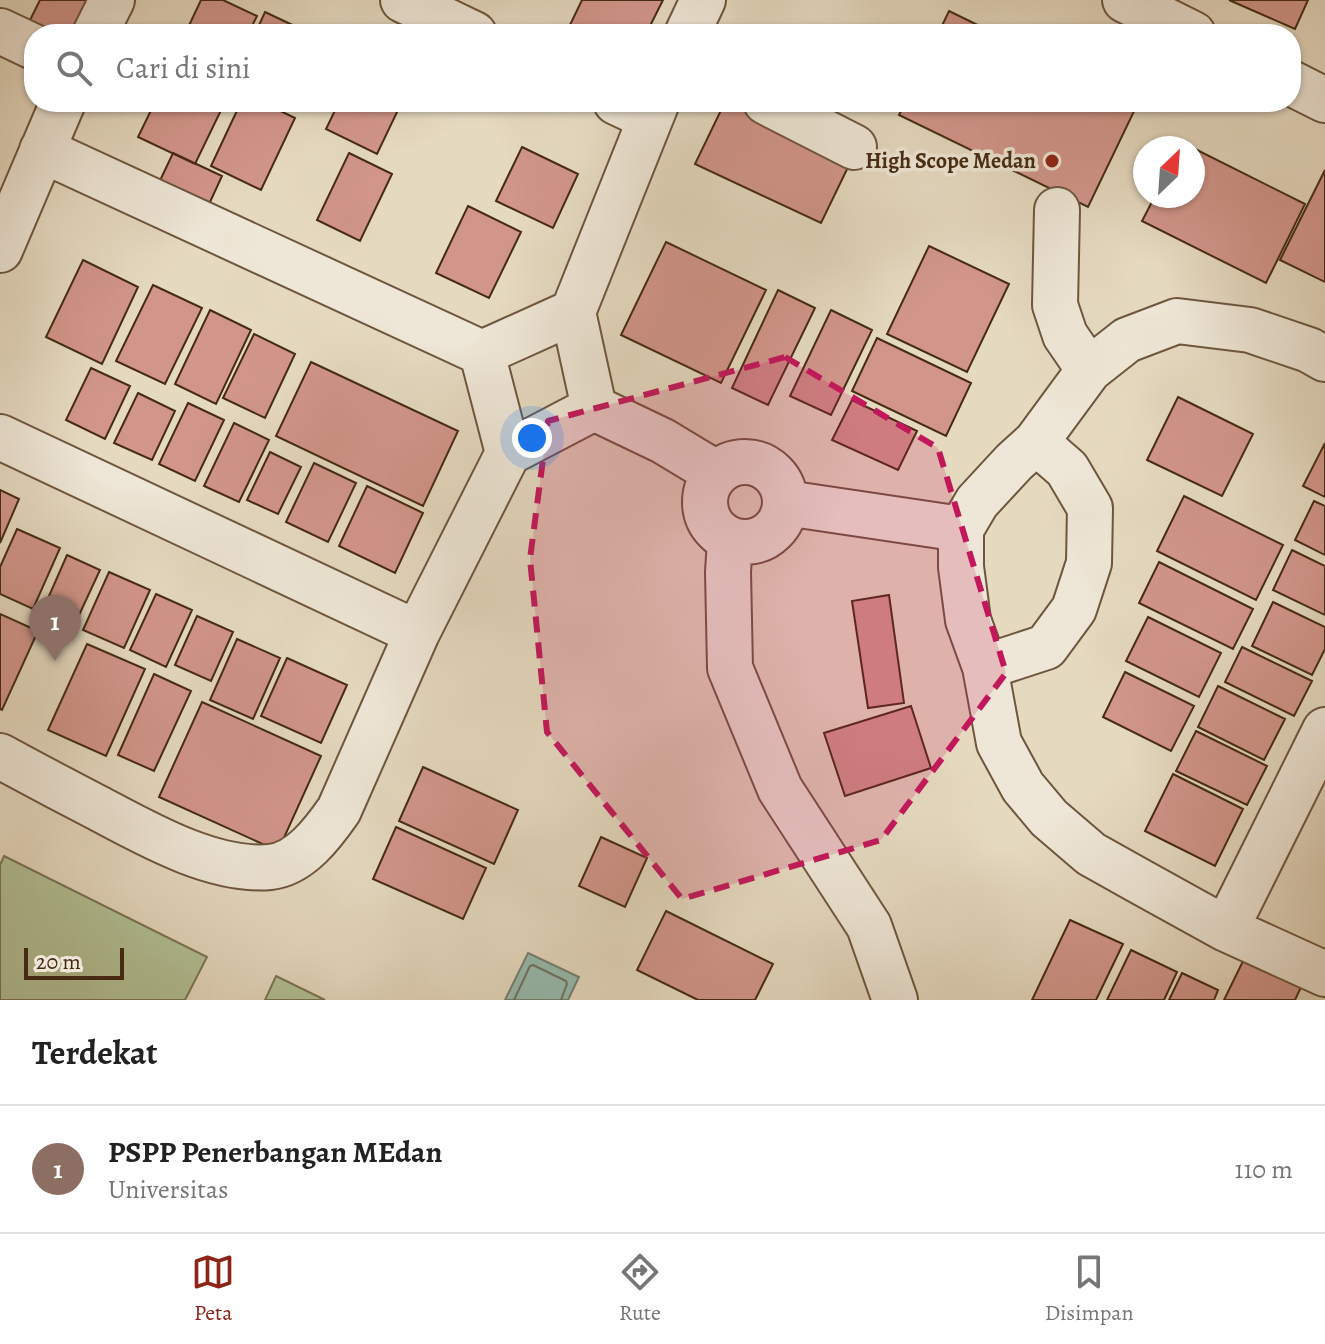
<!DOCTYPE html>
<html lang="id">
<style>
body{margin:0;font-family:Alegreya,serif;background:#f6f6f6;color:#222}
.compass{position:absolute;left:1133px;top:136px;width:72px;height:72px;border-radius:50%;background:#fff;box-shadow:0 2px 6px #0004;rotate:25deg}
.scale{position:absolute;left:24px;bottom:20px;width:100px;box-sizing:border-box;padding-left:8px;border:4px solid #462b12;border-top:0;font-size:22px;line-height:28px;white-space:nowrap;color:#462b12;-webkit-text-stroke:6px #eee6d6;paint-order:stroke}
.you{position:absolute;left:532px;top:438px;width:28px;height:28px;margin:-20px;border:6px solid #fff;border-radius:50%;background:#1a73e8;box-shadow:0 0 0 12px #1a73e833}
.badge{display:grid;place-items:center;width:52px;height:52px;border-radius:50%;background:#8f2418;color:#fff;font-size:26px;font-weight:700}
.pin{position:absolute;translate:-50% -66px;filter:drop-shadow(0 2px 4px #0008)}
.pin::after{content:'';position:absolute;top:42px;width:28px;height:24px;background:inherit;clip-path:polygon(0 0,100% 0,50% 100%)}
.list{margin:0;padding:0;list-style:none}
h2{display:flex;justify-content:space-between;align-items:center;height:104px;margin:0;padding:0 32px;font-size:34px}
h2 small{font-size:26px;font-weight:400;color:#767676}
.list li{display:grid;grid-template-columns:52px 1fr auto;gap:24px;align-items:center;box-sizing:border-box;height:128px;padding:0 32px;border-top:2px solid #e0e0e0}
.list b{display:block;font-size:30px;white-space:nowrap}
.list p{margin:0;font-size:26px;white-space:nowrap;color:#767676}
.list em{font-size:26px;font-style:normal;color:#767676}
.icon{flex:none;width:44px;height:44px;fill:none;stroke:currentColor;stroke-width:2;stroke-linecap:round;stroke-linejoin:round}
.map{position:relative;flex:none;width:1325px;height:1000px;overflow:hidden}
.search{position:absolute;background:#fff;box-shadow:0 2px 6px #0004;left:24px;right:24px;top:24px;height:88px;display:flex;align-items:center;gap:20px;box-sizing:border-box;padding:0 28px;border-radius:32px;color:#767676;font-size:30px}
.sheet{height:232px;background:#fff}
nav{display:flex;justify-content:space-around;align-items:center;box-sizing:border-box;height:112px;border-top:2px solid #e0e0e0;background:#fff;font-size:22px;color:#767676}
nav a{display:grid;justify-items:center;gap:4px}
nav .on{color:#8f2418}
.map>svg:first-child{display:block}
.green{fill:#b2c095;stroke:#7c7654;stroke-width:2}
.water{fill:#96baae;stroke:#768170;stroke-width:2}
.lines{fill:none;stroke-linecap:round;stroke-linejoin:round}
.shore{stroke:#6e7260;stroke-width:2}
.building{fill:#d1958a;stroke:#462b12;stroke-width:2}
.minor-casing{stroke:#6e563e;stroke-width:48}
.minor{stroke:#eee6d6;stroke-width:44}
.marked{fill:#c2185b;fill-opacity:0.2;stroke:#c2185b;stroke-width:6;stroke-dasharray:16 10;stroke-linejoin:round}
.poi-dot{fill:#8f2418;stroke:#eee6d6;stroke-width:3}
.labels{text-anchor:middle;dominant-baseline:central;stroke-width:7;stroke-linejoin:round;paint-order:stroke}
.poi-label{font-size:22px;font-weight:bold;fill:#462b12;stroke:#eee6d6;text-anchor:end}
</style>
<div class="map">
<svg width="1325" height="1000" viewBox="0 0 1325 1000">
<rect width="100%" height="100%" fill="#e5d9c0"/>
<filter id="stains"><feTurbulence type="fractalNoise" baseFrequency=".0025" numOctaves="4"/><feColorMatrix values="0 0 0 0 .2 0 0 0 0 .09 0 0 0 0 .02 0 0 0 .5 -.17"/></filter>
<radialGradient id="worn" r=".72"><stop offset=".6" stop-color="#630" stop-opacity="0"/><stop offset="1" stop-color="#630" stop-opacity=".3"/></radialGradient>
<path class="green" d="M 4,856 L 207,957 L 185,1000 L 0,1000 L 0,865 Z
M 276,976 L 325,1000 L 265,1000 Z"/>
<path class="water" d="M 528,953 L 579,977 L 568,1000 L 505,1000 Z"/>
<g class="lines">
<path class="shore" d="M 514,1000 L 530,966 L 533,965 L 566,981 L 567,984 L 561,1000"/>
</g>
<path class="building" d="M 40,0 L 107,0 L 91,34 L 34,34 L 24,32 Z
M 201,0 L 223,0 L 257,16 L 248,34 L 185,34 Z
M 582,0 L 663,0 L 646,34 L 579,34 L 568,29 Z
M 1229,0 L 1308,0 L 1295,29 Z
M 949,11 L 996,34 L 938,34 Z
M 265,12 L 301,29 L 298,34 L 255,34 Z
M 155,102 L 225,102 L 195,164 L 138,137 Z
M 241,102 L 262,102 L 295,118 L 261,190 L 211,166 Z
M 339,102 L 387,102 L 399,108 L 377,154 L 326,129 Z
M 725,102 L 732,102 L 852,159 L 821,223 L 695,164 Z
M 905,102 L 1136,102 L 1138,103 L 1088,207 L 899,115 Z
M 522,147 L 578,174 L 553,228 L 496,201 Z
M 1193,148 L 1305,204 L 1266,283 L 1142,221 L 1155,196 L 1193,196 Z
M 173,153 L 222,176 L 205,213 L 156,189 Z
M 349,153 L 392,174 L 360,241 L 317,220 Z
M 1325,170 L 1325,282 L 1280,260 Z
M 468,206 L 521,232 L 489,298 L 436,273 Z
M 666,242 L 766,290 L 721,383 L 621,335 Z
M 929,246 L 1009,284 L 967,372 L 887,334 Z
M 83,260 L 138,287 L 102,364 L 46,337 Z
M 153,285 L 202,308 L 165,384 L 116,361 Z
M 778,290 L 815,308 L 768,405 L 732,388 Z
M 210,310 L 251,330 L 216,404 L 175,384 Z
M 831,310 L 872,330 L 831,415 L 790,396 Z
M 254,334 L 295,354 L 265,418 L 223,398 Z
M 877,338 L 971,383 L 946,436 L 852,391 Z
M 311,362 L 458,431 L 423,506 L 276,436 Z
M 91,368 L 130,386 L 105,439 L 66,420 Z
M 138,393 L 175,411 L 152,460 L 114,443 Z
M 1178,397 L 1253,434 L 1222,496 L 1147,460 Z
M 852,400 L 917,431 L 898,470 L 832,440 Z
M 188,403 L 224,420 L 195,481 L 159,464 Z
M 234,423 L 269,440 L 239,502 L 204,486 Z
M 1325,443 L 1325,497 L 1303,486 Z
M 270,452 L 301,467 L 278,514 L 247,500 Z
M 314,463 L 356,483 L 328,542 L 286,522 Z
M 367,486 L 423,513 L 395,573 L 339,546 Z
M 0,490 L 19,499 L 0,543 Z
M 1184,496 L 1283,545 L 1256,600 L 1157,551 Z
M 1314,501 L 1325,506 L 1325,555 L 1295,540 Z
M 17,529 L 60,548 L 33,609 L 0,594 L 0,567 Z
M 1292,550 L 1325,566 L 1325,615 L 1273,590 Z
M 67,555 L 100,570 L 74,626 L 42,612 Z
M 1159,562 L 1253,609 L 1233,649 L 1139,603 Z
M 109,572 L 150,590 L 124,648 L 83,630 Z
M 156,594 L 192,610 L 166,667 L 130,650 Z
M 889,595 L 904,703 L 868,708 L 852,601 Z
M 1273,602 L 1325,627 L 1325,649 L 1312,675 L 1252,646 Z
M 0,614 L 38,631 L 2,710 L 0,709 Z
M 197,616 L 233,632 L 211,681 L 175,665 Z
M 1148,617 L 1221,653 L 1199,697 L 1126,661 Z
M 237,639 L 280,658 L 253,719 L 210,700 Z
M 87,644 L 145,669 L 106,756 L 48,730 Z
M 1242,647 L 1312,681 L 1294,716 L 1225,682 Z
M 287,658 L 347,685 L 321,743 L 261,716 Z
M 1125,672 L 1194,706 L 1171,751 L 1103,717 Z
M 154,674 L 191,691 L 154,771 L 118,755 Z
M 1218,686 L 1285,719 L 1264,760 L 1198,727 Z
M 202,702 L 321,756 L 278,851 L 159,797 Z
M 911,706 L 931,768 L 845,796 L 824,733 Z
M 1196,731 L 1267,766 L 1247,805 L 1176,771 Z
M 423,767 L 518,810 L 494,864 L 399,821 Z
M 1173,774 L 1243,809 L 1215,866 L 1145,831 Z
M 396,827 L 486,868 L 463,919 L 373,879 Z
M 601,837 L 647,858 L 625,907 L 579,886 Z
M 666,911 L 773,964 L 755,1000 L 698,1000 L 637,970 Z
M 1070,920 L 1123,944 L 1096,1000 L 1032,1000 Z
M 1131,950 L 1177,972 L 1164,1000 L 1107,1000 Z
M 1245,957 L 1302,985 L 1295,1000 L 1224,1000 Z
M 1182,973 L 1218,990 L 1214,1000 L 1169,1000 Z"/>
<g class="lines">
<defs>
<path id="minor" d="M 403,0 L 474,34
M 1125,0 L 1193,34
M 0,31 L 34,47
M 95,34 L 112,0
M 687,34 L 703,0
M 1291,83 L 1325,100
M 616,102 L 650,118
M 766,102 L 854,147
M 42,150 L 482,353 L 573,312 L 594,408
M 1057,210 L 1055,305 L 1065,335 L 1089,370
M 0,250 L 63,102
M 573,312 L 657,102
M 482,353 L 508,453 L 594,408
M 594,408 L 663,441 L 716,473
M 0,437 L 417,633
M705 502a40 40 0 1 1 80 0a40 40 0 1 1-80 0Z
M 786,503 L 961,529 L 977,502 L 1014,462 L 1036,442 L 1089,370 L 1127,340 L 1177,321 L 1250,330 L 1309,350 L 1325,359
M 961,529 L 961,567 L 968,620 L 985,667 L 999,743 L 1023,787 L 1049,818 L 1091,854 L 1141,882 L 1226,929 L 1325,974
M 730,540 L 728,572 L 730,668 L 780,789 L 869,926 L 895,1000
M 985,667 L 1046,647 L 1074,609 L 1089,563 L 1090,508 L 1067,469 L 1036,442
M 0,756 C 33,774 65,791 98,808 C 147,834 213,872 270,867 C 300,864 323,833 339,810 L 417,633 L 508,453
M 1226,929 L 1325,730"/>
</defs>
<use href="#minor" class="minor-casing"/>
<use href="#minor" class="minor"/>
</g>
<path class="marked" d="M 785,357 L 938,448 L 1006,673 L 881,840 L 682,899 L 547,732 L 530,559 L 548,421 Z"/>
<circle class="poi-dot" cx="1052" cy="161" r="8"/>
<g class="labels">
<g class="poi-label">
<text x="1036" y="161">High Scope Medan</text>
</g>
</g>
<rect width="100%" height="100%" filter="url(#stains)"/>
<rect width="100%" height="100%" fill="url(#worn)"/>
</svg>
<svg class="compass" viewBox="-18 -18 36 36"><path d="M0-13l5 13h-10z" fill="#e53935"/><path d="M0 13l5-13h-10z" fill="#767676"/></svg>
<div class="scale">20 m</div>
<div class="you"></div>
<div class="pin badge" style="left:55px;top:661px;background:#8d6e63">1</div>
<div class="search"><svg class="icon" aria-label="search" viewBox="0 0 24 24"><circle cx="10" cy="10" r="6"/><path d="M15 15l6 6"/></svg>Cari di sini</div>
</div>
<section class="sheet">
<h2>Terdekat<small></small></h2>
<ul class="list">
<li><span class="badge" style="background:#8d6e63">1</span><div><b>PSPP Penerbangan MEdan</b><p>Universitas</p></div><em>110 m</em></li>
</ul>
</section>
<nav>
<a class="on"><svg class="icon" aria-label="map" viewBox="0 0 24 24"><path d="M3 6l6-2 6 2 6-2v14l-6 2-6-2-6 2zM9 4v14M15 6v14"/></svg>Peta</a>
<a><svg class="icon" aria-label="directions" viewBox="0 0 24 24"><path d="M12 3l9 9-9 9-9-9zM9 14v-3h6M13 9l2 2-2 2"/></svg>Rute</a>
<a><svg class="icon" aria-label="saved" viewBox="0 0 24 24"><path d="M7 4h10v16l-5-4-5 4z"/></svg>Disimpan</a>
</nav>
